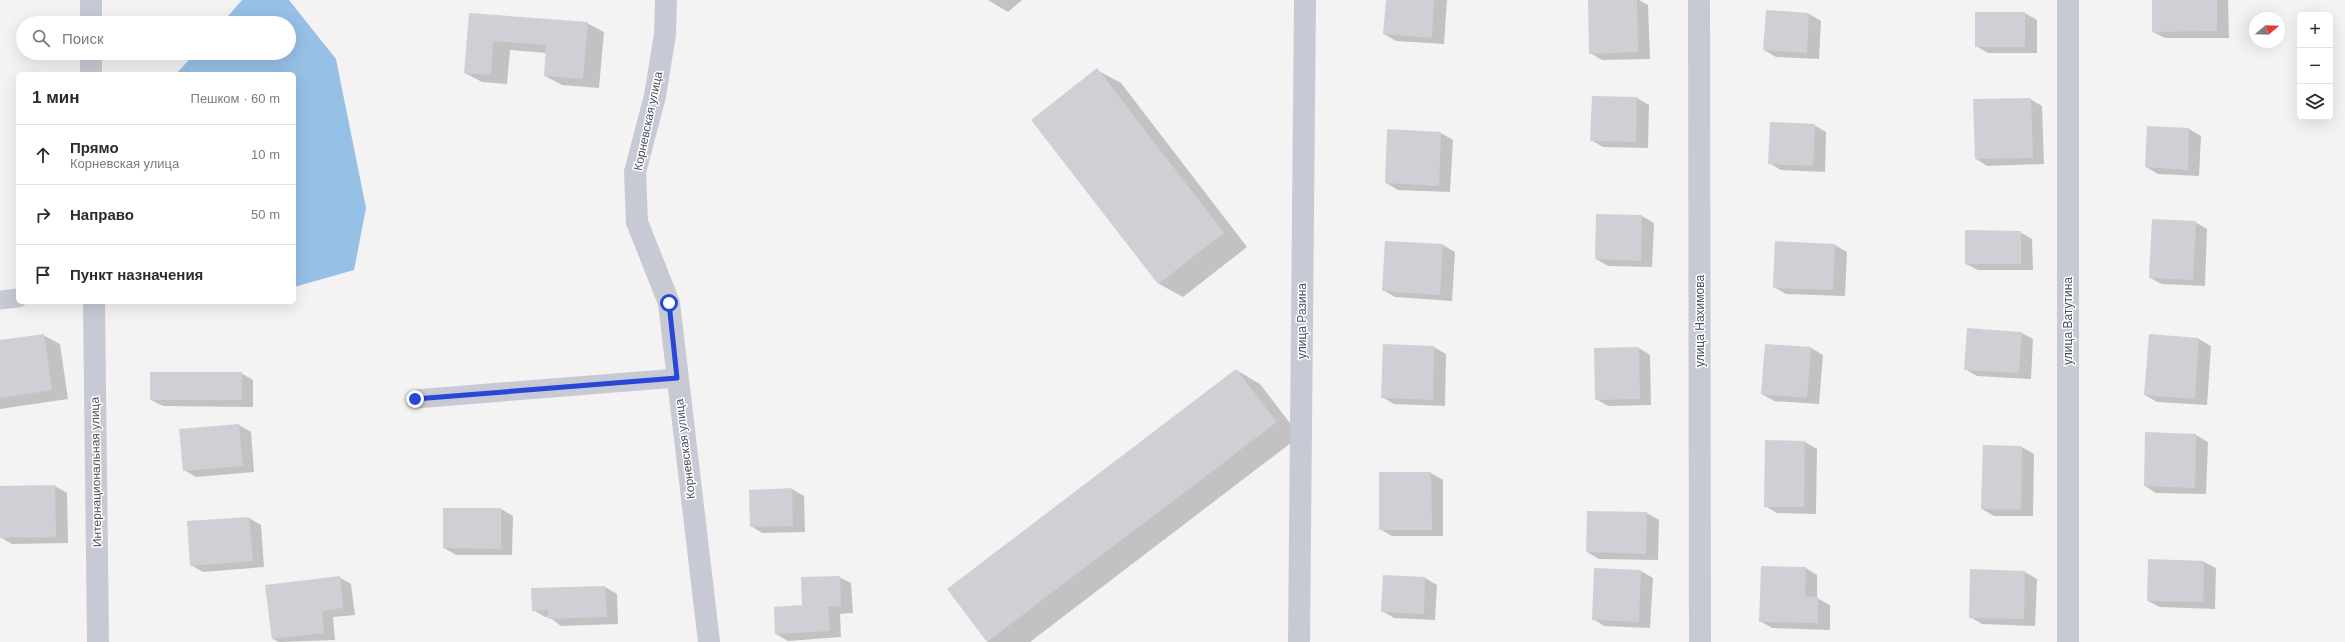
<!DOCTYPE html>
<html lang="ru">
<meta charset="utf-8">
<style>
body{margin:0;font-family:Arial,sans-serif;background:#f7f7f7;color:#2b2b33}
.controls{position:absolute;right:12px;top:12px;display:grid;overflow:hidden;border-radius:6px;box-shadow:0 4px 16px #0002}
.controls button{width:36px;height:36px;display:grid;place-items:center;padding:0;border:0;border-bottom:1px solid #e1e1e2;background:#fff;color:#2b2b33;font:20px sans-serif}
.compass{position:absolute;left:2249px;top:12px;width:36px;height:36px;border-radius:50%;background:#fff;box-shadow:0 4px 16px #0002;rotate:71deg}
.stop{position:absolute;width:12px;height:12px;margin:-9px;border:3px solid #2947d6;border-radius:50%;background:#fff}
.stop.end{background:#2947d6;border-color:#fff;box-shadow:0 1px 4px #0008}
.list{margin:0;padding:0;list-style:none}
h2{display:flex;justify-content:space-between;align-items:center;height:52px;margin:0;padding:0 16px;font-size:17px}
h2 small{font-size:13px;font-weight:400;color:#7c7c81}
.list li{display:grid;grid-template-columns:26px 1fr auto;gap:12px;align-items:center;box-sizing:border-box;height:60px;padding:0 16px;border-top:1px solid #e1e1e2}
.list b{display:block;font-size:15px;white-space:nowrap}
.list p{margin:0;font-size:13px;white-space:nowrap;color:#7c7c81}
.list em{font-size:13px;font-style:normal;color:#7c7c81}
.icon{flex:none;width:22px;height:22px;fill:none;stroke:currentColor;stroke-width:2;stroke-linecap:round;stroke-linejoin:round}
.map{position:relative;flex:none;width:2345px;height:642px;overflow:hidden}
.search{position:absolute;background:#fff;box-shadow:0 4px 16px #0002;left:16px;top:16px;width:280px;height:44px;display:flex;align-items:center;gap:10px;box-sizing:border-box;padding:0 14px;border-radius:22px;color:#7c7c81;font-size:15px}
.panel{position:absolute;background:#fff;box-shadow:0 4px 16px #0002;left:16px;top:72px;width:280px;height:232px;border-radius:6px}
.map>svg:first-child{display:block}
.water{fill:#96c0e6}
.shadow{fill:#0003}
.building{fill:#cfd0d6}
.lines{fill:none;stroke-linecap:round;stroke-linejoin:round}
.lane{stroke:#c7cad5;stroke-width:19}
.street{stroke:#c7cad5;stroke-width:22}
.route{stroke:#2947d6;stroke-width:5}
.labels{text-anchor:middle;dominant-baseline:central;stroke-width:3;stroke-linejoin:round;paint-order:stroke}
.street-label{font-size:12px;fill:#4b505e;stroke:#fff}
</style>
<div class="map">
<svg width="2345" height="642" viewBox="0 0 2345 642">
<rect width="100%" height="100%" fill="#f4f2f2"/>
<path class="water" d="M 242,0 L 289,0 L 336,59 L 366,208 L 354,270 L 294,287 L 294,74 L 176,74 L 195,53 L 289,53 L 289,23 L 222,23 Z"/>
<path class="shadow" d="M 988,0 L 1022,0 L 1008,12 Z
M 1387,0 L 1447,0 L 1444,44 L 1396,41 L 1384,34 Z
M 1589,0 L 1639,0 L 1648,5 L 1650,59 L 1602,60 L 1590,53 Z
M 2153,0 L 2228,0 L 2229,38 L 2165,38 L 2153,32 Z
M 1767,11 L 1809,14 L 1821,21 L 1819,59 L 1776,57 L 1764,50 Z
M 2025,13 L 2037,20 L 2037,53 L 1988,53 L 1976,46 Z
M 470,14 L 587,23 L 604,32 L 599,88 L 562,85 L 545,76 L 547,53 L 510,50 L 507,84 L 482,82 L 465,73 Z
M 1097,70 L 1121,83 L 1247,247 L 1183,297 L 1159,284 L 1032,120 Z
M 1593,97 L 1637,98 L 1649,105 L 1648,148 L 1603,147 L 1591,140 Z
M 2030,99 L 2042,106 L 2044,164 L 1987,166 L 1976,159 Z
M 1814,125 L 1826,132 L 1825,172 L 1781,170 L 1769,163 Z
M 2148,127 L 2189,129 L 2201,136 L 2199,176 L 2158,174 L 2146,167 Z
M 1441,133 L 1453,140 L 1450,192 L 1398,190 L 1386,183 Z
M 1642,216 L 1654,223 L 1652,267 L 1608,266 L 1596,259 Z
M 2195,222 L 2207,229 L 2205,286 L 2162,284 L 2150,278 Z
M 2020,232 L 2032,239 L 2033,270 L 1978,270 L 1966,264 Z
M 1443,245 L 1455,252 L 1452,301 L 1395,297 L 1383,290 Z
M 1835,245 L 1847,252 L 1845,296 L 1786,294 L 1774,287 Z
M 2022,333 L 2033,339 L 2031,379 L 1977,376 L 1965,369 Z
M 43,335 L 60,344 L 68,399 L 0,409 L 0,341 Z
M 2150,335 L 2199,339 L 2211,346 L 2207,405 L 2157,402 L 2145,395 Z
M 1434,347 L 1446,354 L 1445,406 L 1394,404 L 1382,397 Z
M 1639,348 L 1650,355 L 1651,405 L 1608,406 L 1596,399 Z
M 1811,348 L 1823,355 L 1819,404 L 1774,401 L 1762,394 Z
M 1236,370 L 1260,384 L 1300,436 L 1030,642 L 988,642 L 948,589 Z
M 241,373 L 253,380 L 253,407 L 163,406 L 151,400 Z
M 239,425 L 251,432 L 254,472 L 196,477 L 184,470 Z
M 2146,433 L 2196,435 L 2208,442 L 2206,494 L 2156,493 L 2145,486 Z
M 1805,442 L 1817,449 L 1816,514 L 1777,513 L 1765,506 Z
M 2022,447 L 2034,454 L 2033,516 L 1994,516 L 1982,509 Z
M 1380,473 L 1431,473 L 1443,480 L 1443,536 L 1392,536 L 1380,529 Z
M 55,486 L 67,493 L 68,543 L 12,544 L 0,537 L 0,487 Z
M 792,489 L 804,496 L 805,532 L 762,533 L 751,526 Z
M 501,509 L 513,516 L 512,555 L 456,555 L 444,548 Z
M 1647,513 L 1659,520 L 1658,560 L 1599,559 L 1587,552 Z
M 249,518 L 261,525 L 264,567 L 203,572 L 191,565 L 188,522 Z
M 2204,562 L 2216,568 L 2215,609 L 2160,607 L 2148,601 Z
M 1806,568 L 1817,575 L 1817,598 L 1830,605 L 1830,630 L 1772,628 L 1760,621 Z
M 1641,571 L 1653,578 L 1650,628 L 1604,626 L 1593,619 Z
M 2025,572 L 2037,579 L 2035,626 L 1982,624 L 1970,617 Z
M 1384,576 L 1425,578 L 1437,585 L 1435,620 L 1394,618 L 1382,611 Z
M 339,577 L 351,584 L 355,615 L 333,617 L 335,640 L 279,642 L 273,639 Z
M 839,577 L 851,583 L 853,613 L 840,614 L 841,637 L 788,641 L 776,634 L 803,606 Z
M 605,587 L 617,594 L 618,624 L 561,626 L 549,617 L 545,617 L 533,610 Z"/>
<path class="building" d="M 1386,0 L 1434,0 L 1432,38 L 1383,34 Z
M 1588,0 L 1637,0 L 1638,52 L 1589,54 Z
M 2152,0 L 2217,0 L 2217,31 L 2152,32 Z
M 1766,10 L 1809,13 L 1807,53 L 1763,50 Z
M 1975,12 L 2025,12 L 2025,47 L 1975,47 Z
M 469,13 L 588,22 L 583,79 L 544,76 L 546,45 L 493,41 L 491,75 L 464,73 Z
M 1097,68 L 1224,233 L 1158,284 L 1031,120 Z
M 1592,96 L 1637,97 L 1636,142 L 1590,141 Z
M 2031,98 L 2033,158 L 1975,159 L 1973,99 Z
M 1770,122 L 1815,124 L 1813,166 L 1768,164 Z
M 2147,126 L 2189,128 L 2188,170 L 2145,167 Z
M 1387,129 L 1441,132 L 1439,186 L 1385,183 Z
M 1596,214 L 1642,215 L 1641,261 L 1595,259 Z
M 2152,219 L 2196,221 L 2193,280 L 2149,278 Z
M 1965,230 L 2021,231 L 2021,264 L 1965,264 Z
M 1385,241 L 1443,244 L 1440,295 L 1382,291 Z
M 1775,241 L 1835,244 L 1833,290 L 1773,288 Z
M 1967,328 L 2022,332 L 2019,373 L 1964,370 Z
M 44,334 L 52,390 L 0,398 L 0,340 Z
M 2149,334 L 2199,338 L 2195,399 L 2144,395 Z
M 1383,344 L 1434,346 L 1433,400 L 1381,398 Z
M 1765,344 L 1811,347 L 1807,398 L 1761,394 Z
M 1639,347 L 1640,399 L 1595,400 L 1594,348 Z
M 1236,369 L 1277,422 L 987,642 L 947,589 Z
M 150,372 L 242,372 L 242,400 L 150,400 Z
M 239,424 L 243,466 L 183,471 L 179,429 Z
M 2145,432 L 2196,434 L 2195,488 L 2144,486 Z
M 1765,440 L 1805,441 L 1804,507 L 1764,507 Z
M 1983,445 L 2022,446 L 2021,510 L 1981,509 Z
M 1379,472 L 1431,472 L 1432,530 L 1379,530 Z
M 55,485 L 56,537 L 0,538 L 0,486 Z
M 792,488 L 793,526 L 750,527 L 749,490 Z
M 443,508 L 501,508 L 501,549 L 443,548 Z
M 1587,511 L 1647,512 L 1646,554 L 1586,552 Z
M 249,517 L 253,561 L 190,566 L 187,521 Z
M 2148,559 L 2204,561 L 2203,602 L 2147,601 Z
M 1761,566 L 1806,567 L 1805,596 L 1818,597 L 1818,623 L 1759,622 Z
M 1594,568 L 1641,570 L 1639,622 L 1592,620 Z
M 1970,569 L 2025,571 L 2024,619 L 1969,618 Z
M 1383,575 L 1425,577 L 1424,614 L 1381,612 Z
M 340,576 L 343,608 L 322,611 L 324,633 L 272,639 L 265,585 Z
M 840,576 L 841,606 L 828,607 L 830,631 L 775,634 L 774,607 L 802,605 L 801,577 Z
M 605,586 L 607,617 L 548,619 L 548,610 L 532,611 L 531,588 Z"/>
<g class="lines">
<path class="lane" d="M 0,300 L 18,298
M 415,399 L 677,378"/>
<path class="street" d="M 91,0 L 91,23
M 666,0 L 665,34 L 655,96 L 635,172 L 637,222 L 669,303 L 709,642
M 1699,0 L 1700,642
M 2068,0 L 2068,642
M 91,53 L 91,74
M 94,302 L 98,642
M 1299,642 L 1305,0"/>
</g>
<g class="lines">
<path class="route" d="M 415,399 L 677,378 L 669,303"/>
</g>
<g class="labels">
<g class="street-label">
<text transform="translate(648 121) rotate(-78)">Корневская улица</text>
<text transform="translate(1302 321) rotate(-90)">улица Разина</text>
<text transform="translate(1700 321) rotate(-90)">улица Нахимова</text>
<text transform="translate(2068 321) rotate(-90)">улица Ватутина</text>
<text transform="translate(685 449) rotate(-97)">Корневская улица</text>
<text transform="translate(96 472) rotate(-91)">Интернациональная улица</text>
</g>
</g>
</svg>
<div class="controls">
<button>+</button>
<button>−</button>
<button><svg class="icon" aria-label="layers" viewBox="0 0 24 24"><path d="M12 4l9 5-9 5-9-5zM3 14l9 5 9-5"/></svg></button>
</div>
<svg class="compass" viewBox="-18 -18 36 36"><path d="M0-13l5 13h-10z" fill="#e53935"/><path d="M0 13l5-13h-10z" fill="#7c7c81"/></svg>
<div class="stop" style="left:669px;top:303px"></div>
<div class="stop end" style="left:415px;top:399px"></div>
<div class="search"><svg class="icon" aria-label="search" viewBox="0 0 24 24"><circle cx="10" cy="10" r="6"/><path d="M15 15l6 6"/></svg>Поиск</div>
<section class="panel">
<h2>1 мин<small>Пешком · 60 m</small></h2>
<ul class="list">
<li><svg class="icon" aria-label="ahead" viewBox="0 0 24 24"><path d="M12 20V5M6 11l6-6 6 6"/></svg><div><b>Прямо</b><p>Корневская улица</p></div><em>10 m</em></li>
<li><svg class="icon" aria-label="right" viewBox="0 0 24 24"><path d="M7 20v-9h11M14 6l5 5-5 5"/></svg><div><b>Направо</b></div><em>50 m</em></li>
<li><svg class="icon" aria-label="arrive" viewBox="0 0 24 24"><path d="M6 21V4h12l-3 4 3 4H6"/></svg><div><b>Пункт назначения</b></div></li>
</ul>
</section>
</div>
